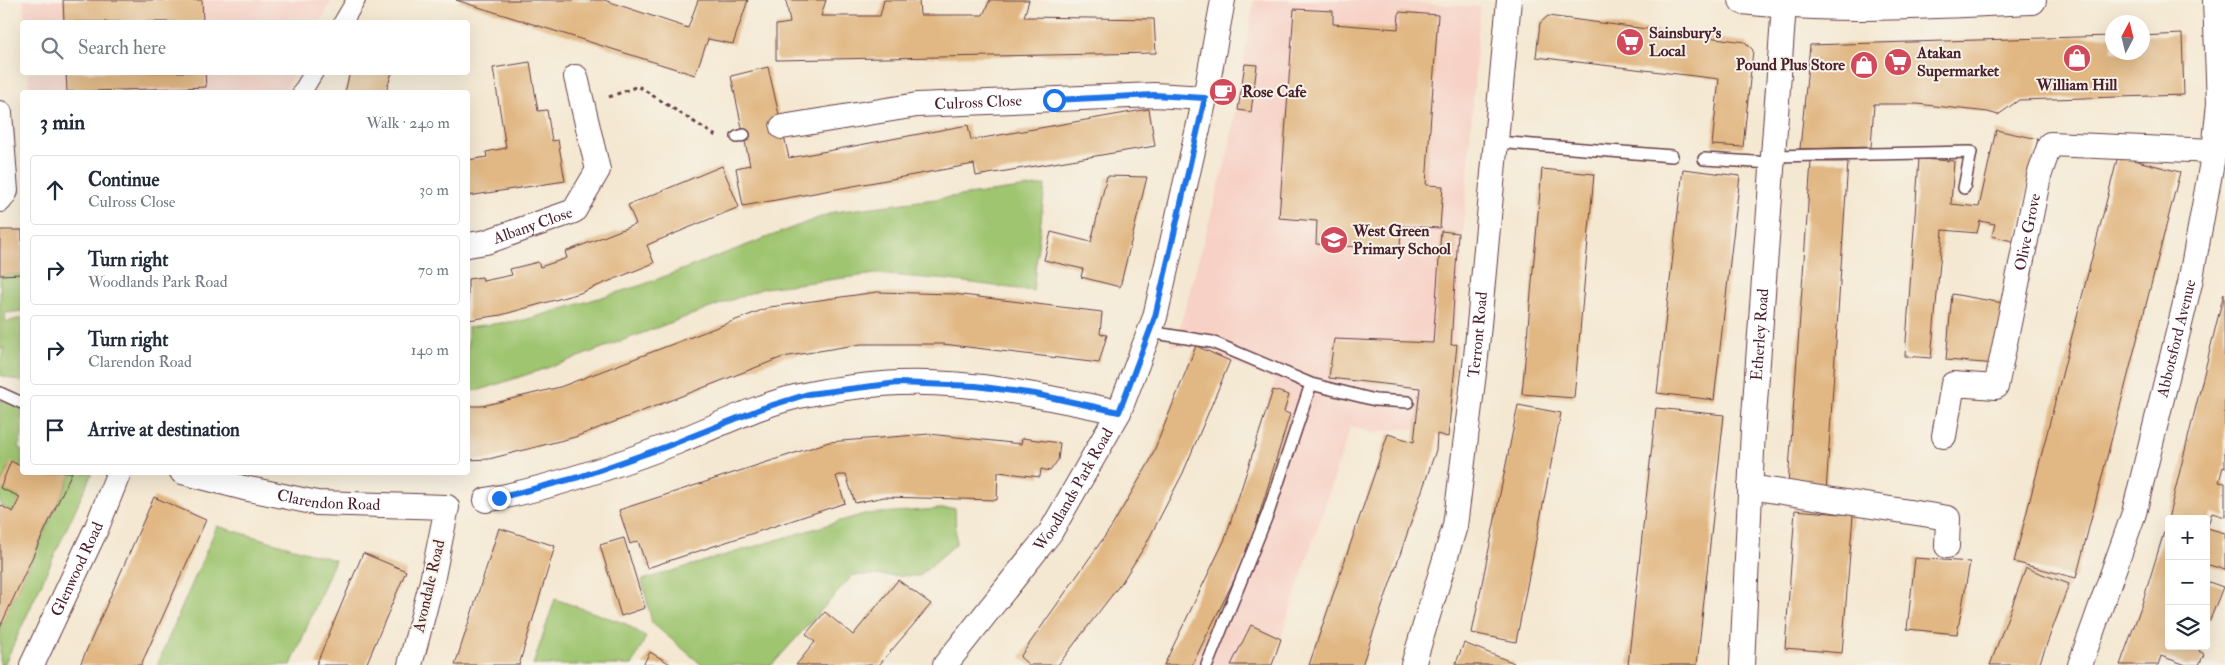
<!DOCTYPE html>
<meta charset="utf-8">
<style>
body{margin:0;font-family:"IM FELL Double Pica",serif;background:#f2f2f3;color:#1f2937}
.controls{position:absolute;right:15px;bottom:15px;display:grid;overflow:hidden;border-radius:5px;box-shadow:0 5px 20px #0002}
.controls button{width:45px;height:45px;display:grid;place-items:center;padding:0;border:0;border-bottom:1px solid #e0e1e3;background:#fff;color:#1f2937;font:25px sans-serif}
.compass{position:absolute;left:2105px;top:15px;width:45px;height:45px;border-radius:50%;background:#fff;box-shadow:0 5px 20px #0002;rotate:7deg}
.stop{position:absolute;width:15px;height:15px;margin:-11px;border:4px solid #1a73e8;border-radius:50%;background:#fff}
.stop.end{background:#1a73e8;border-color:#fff;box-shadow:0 1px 5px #0008}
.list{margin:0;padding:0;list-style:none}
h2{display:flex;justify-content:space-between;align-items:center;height:65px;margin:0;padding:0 20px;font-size:21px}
h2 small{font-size:16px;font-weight:400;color:#747a83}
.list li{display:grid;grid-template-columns:32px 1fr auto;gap:15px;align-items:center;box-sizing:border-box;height:70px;margin:0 10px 10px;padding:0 10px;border:1px solid #e0e1e3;border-radius:5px}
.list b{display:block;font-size:19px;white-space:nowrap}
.list p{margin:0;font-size:16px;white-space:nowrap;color:#747a83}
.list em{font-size:16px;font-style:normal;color:#747a83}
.icon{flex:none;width:28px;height:28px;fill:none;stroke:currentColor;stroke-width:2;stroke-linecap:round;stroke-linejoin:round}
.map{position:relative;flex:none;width:2225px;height:665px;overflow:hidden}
.search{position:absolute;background:#fff;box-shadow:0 5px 20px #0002;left:20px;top:20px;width:450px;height:55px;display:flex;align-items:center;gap:12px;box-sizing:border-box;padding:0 18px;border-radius:5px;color:#747a83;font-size:19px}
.panel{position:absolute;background:#fff;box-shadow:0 5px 20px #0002;left:20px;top:90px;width:450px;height:385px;border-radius:5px}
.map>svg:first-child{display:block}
.built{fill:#f7d1c6}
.green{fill:#9fc570;stroke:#74724e}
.building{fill:#e1b783}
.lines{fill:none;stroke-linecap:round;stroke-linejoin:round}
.service-casing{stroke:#643d44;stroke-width:14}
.pedestrian-casing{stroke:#643d44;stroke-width:20}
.minor-casing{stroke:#643d44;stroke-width:26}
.primary-casing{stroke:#643d44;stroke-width:30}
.path{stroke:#643d44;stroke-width:3;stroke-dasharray:4 4;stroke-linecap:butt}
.service{stroke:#fff;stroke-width:11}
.pedestrian{stroke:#fff;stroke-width:18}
.minor{stroke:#fff;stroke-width:24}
.primary{stroke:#fff;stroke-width:28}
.route{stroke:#1a73e8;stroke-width:6}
.labels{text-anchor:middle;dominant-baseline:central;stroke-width:4;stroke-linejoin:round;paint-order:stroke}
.poi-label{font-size:16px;font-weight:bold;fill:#4a1f2b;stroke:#f7f3e8;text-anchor:start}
.street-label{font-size:16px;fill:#4a1f2b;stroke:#f7f3e8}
</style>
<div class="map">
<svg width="2225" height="665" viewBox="0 0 2225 665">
<rect width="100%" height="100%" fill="#f7f3e8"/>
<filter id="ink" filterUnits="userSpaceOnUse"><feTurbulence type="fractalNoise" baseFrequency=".02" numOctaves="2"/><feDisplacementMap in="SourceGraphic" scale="10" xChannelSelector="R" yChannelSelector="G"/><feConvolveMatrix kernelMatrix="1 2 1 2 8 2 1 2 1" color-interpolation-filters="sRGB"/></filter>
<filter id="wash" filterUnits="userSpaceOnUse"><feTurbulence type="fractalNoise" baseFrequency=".0096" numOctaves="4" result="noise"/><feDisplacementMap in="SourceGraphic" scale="20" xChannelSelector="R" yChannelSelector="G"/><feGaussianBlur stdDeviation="1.12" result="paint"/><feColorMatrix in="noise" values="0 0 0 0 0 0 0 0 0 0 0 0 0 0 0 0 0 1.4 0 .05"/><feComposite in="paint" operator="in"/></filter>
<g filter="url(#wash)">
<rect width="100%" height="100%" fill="#f4e8d2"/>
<path class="built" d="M 24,0 L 332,0 L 320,22 L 25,22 Z
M 1254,0 L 1365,0 L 1480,7 L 1448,437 L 1406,428 L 1373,433 L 1351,426 L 1272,665 L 1164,665 L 1225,539 L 1275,381 L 1196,346 L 1171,346 L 1180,326 L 1229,149 Z
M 28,73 L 294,73 L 284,92 L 30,92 Z"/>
<path class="green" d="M 1045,185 L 1033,291 L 950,280 L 876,274 L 764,288 L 562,363 L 480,390 L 468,391 L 468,327 L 525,320 L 642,285 L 834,212 Z
M 22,274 L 22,311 L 5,313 L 6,322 L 22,318 L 22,382 L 0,375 L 0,362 L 4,348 L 0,350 L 0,275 Z
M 0,399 L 22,409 L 22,437 L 18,447 L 22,450 L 22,467 L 11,462 L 0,485 Z
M 72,473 L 92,473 L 11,650 L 4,665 L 0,665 L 0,627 Z
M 0,488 L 20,497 L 13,512 L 0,505 Z
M 955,508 L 956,544 L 919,576 L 853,575 L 772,665 L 702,665 L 652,623 L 642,580 L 864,514 Z
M 217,526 L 335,560 L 291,665 L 157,665 Z
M 555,599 L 626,624 L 646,637 L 632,665 L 533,665 Z"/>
<g id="blocks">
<path class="building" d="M 63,0 L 202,0 L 203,22 L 64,22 Z
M 456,0 L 604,0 L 688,28 L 698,0 L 748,0 L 733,44 L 708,39 L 695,75 Z
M 786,0 L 826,0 L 821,16 L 880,16 L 884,0 L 919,0 L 920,15 L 983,15 L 990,0 L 1029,0 L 1024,17 L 1154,19 L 1156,53 L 776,60 L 776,25 L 790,23 Z
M 1294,9 L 1333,11 L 1333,24 L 1398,29 L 1399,12 L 1438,15 L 1426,185 L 1443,186 L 1440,228 L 1401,226 L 1400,250 L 1316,244 L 1317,221 L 1279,218 Z
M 1548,16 L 1745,42 L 1753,50 L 1743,147 L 1712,145 L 1719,79 L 1536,57 L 1540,23 Z
M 2182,34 L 2184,95 L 2019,100 L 1998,115 L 1988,112 L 1917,104 L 1874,104 L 1871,147 L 1800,149 L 1810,45 L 2112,36 L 2112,52 L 2142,52 L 2142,36 Z
M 530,62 L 538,111 L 547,110 L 552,141 L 558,140 L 565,181 L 468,196 L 468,160 L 487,157 L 486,152 L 506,148 L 493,68 Z
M 1245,64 L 1257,65 L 1251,112 L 1238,110 Z
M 768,67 L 789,158 L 968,125 L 971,140 L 1149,109 L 1155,146 L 976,176 L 974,164 L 743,206 L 736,168 L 750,165 L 731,76 Z
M 66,72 L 205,72 L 206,87 L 67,92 Z
M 350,72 L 392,72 L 386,92 L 345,92 Z
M 1996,130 L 2038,139 L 2016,242 L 1992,236 L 1995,224 L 1980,221 L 1977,233 L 1943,230 L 1931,358 L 1905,356 L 1919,159 L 1954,161 L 1951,204 L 1979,207 Z
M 2118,156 L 2180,172 L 2076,578 L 2014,562 Z
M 1811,162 L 1848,162 L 1826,492 L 1788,484 Z
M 722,166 L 739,207 L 647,245 L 654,263 L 580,293 L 501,315 L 468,320 L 468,279 L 482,277 L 483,281 L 512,275 L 510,269 L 538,262 L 540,267 L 567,258 L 565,252 L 636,224 L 628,205 Z
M 1542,169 L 1594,174 L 1574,398 L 1522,394 Z
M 1683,169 L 1740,176 L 1714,400 L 1657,393 Z
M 1107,176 L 1147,177 L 1120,287 L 1081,277 L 1083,269 L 1044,260 L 1051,232 L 1091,242 Z
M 0,230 L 22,230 L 22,274 L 0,275 Z
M 1441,231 L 1458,233 L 1451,345 L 1457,344 L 1448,437 L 1437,434 L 1436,450 L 1362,665 L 1309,665 L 1388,434 L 1414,442 L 1420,388 L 1329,378 L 1334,339 L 1433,343 Z
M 877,292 L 954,294 L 1102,312 L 1100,334 L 1107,335 L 1099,363 L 943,344 L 861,344 L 783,357 L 575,437 L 489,459 L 468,460 L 468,406 L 482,406 L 560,387 L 770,307 Z
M 2224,293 L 2225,468 L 2223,467 L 2219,482 L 2225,483 L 2225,517 L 2212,513 L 2207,528 L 2225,533 L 2225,570 L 2206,564 L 2206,519 L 2168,519 Z
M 1952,294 L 2003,303 L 1997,364 L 1946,360 Z
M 1196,346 L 1230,361 L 1183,473 L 1145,546 L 1122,582 L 1058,665 L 1029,665 L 1020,657 L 1112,526 L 1150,461 Z
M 1273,390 L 1289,395 L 1284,412 L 1290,414 L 1248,552 L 1192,665 L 1164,665 L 1225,539 Z
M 1518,405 L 1561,413 L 1516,642 L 1472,633 Z
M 1656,408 L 1724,415 L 1697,665 L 1628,665 Z
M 929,434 L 1021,444 L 1022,438 L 1060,443 L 1058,460 L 1050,471 L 1041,469 L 1040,477 L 998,472 L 997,500 L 884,497 L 855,503 L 846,475 L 840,475 L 836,476 L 845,503 L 647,568 L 638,541 L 630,544 L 619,510 L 829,442 Z
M 11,461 L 22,467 L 22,472 L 72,472 L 0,627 L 0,505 L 13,512 L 20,497 L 0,488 Z
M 154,497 L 206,520 L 141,665 L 80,665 Z
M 1795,510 L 1853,515 L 1842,653 L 1785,648 Z
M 2168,519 L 2169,646 L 2200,646 L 2199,651 L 2204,654 L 2199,665 L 2186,665 L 2161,656 L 2158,665 L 2120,665 L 2142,604 Z
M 499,528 L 555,546 L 519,665 L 455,665 Z
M 624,538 L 645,608 L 621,616 L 600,545 Z
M 363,553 L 406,571 L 366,665 L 316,665 Z
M 1915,558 L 1970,562 L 1957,634 L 1907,629 Z
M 2026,568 L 2069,584 L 2039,665 L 1990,665 Z
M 898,580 L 931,604 L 879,665 L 796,665 L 815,642 L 806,634 L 825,612 L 853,635 Z
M 2206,581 L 2223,587 L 2210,620 L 2206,618 Z
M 1251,625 L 1281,639 L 1272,665 L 1231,665 Z
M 1464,643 L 1514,663 L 1513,665 L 1455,665 Z
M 650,652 L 672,665 L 643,665 Z"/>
</g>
</g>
<g filter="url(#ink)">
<use href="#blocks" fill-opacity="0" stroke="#643d44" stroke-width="1"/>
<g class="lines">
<defs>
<path id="service" d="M 737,137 L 744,135
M 1496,142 L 1672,156
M 1773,156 L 1971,152 L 1964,188
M 1704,159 L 1772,163
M 1149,332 L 1212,342 L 1311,384 L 1268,513 L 1207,665
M 1311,384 L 1375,400 L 1408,402
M 0,393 L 22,403"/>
<path id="pedestrian" d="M 343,22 L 356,0
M 302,92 L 314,72"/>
<g id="minor">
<path d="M 0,113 L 6,191 L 0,200"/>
<path id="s1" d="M 782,127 L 917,105 L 1154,95 L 1205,98"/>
<path id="s2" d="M 468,245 L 486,242 L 574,211 L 598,170 L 576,77"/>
<path id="s3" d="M 1944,436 L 1953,384 L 1996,387 L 2039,176 L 2050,144 L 2214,151"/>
<path id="s4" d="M 182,472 L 244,488 L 317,503 L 447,507 L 432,581 L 410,665"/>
<path d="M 1750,487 L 1948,518 L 1947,546"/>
<path d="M 486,500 C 551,488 616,466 677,442 C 720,425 764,402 809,394 C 834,389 873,384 899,383 C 973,380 1047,397 1119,412"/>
<path id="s5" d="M 32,665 L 97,527 L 119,472"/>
<path id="s6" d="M 945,665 L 1050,533 L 1119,412 L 1155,317 L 1205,98 L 1223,0"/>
<path id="s7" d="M 1413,665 L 1455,526 L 1476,357 L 1509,0"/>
<path id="s8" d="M 1742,665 L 1753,430 L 1784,5"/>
<path id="s9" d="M 2080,665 L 2134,513 L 2190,283 L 2214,151 L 2219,103 L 2215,0"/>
</g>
<path id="primary" d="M 1743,0 C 1839,11 1936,4 2032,0"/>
</defs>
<use href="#service" class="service-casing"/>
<use href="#pedestrian" class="pedestrian-casing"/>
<use href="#minor" class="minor-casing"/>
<use href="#primary" class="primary-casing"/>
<path class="path" d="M 609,97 L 638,86 L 716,136"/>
<use href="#service" class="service"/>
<use href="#pedestrian" class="pedestrian"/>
<use href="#minor" class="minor"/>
<use href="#primary" class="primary"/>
</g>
</g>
<g class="lines" filter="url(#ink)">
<path class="route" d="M 499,498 L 579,477 L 665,447 L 763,408 L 808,394 L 898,383 L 976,386 L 1035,394 L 1119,412 L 1155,317 L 1205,98 L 1154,95 L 1054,100"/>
</g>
<defs>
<symbol id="supermarket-disc" viewBox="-11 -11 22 22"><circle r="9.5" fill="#d1495b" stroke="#f7f3e8"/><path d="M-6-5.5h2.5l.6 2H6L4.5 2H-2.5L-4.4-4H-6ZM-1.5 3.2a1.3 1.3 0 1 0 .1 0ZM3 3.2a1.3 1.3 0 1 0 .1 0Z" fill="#fff"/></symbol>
<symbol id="shop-disc" viewBox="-11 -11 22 22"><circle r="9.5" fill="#d1495b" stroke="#f7f3e8"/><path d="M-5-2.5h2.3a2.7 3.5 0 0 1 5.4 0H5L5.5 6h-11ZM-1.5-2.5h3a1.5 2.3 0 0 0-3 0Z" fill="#fff"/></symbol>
<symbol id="cafe-disc" viewBox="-11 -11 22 22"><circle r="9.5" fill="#d1495b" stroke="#f7f3e8"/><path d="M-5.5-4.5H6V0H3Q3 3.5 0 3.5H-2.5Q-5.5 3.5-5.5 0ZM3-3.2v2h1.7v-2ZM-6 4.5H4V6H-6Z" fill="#fff"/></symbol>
<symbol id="school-disc" viewBox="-11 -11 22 22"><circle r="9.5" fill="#d1495b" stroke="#f7f3e8"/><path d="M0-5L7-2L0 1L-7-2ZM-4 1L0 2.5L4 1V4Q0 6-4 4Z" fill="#fff"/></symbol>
</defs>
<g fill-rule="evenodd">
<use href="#supermarket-disc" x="1614" y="26" width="32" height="32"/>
<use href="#shop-disc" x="2061" y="42" width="32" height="32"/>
<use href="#supermarket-disc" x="1882" y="46" width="32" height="32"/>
<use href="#shop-disc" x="1848" y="49" width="32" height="32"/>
<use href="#cafe-disc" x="1207" y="76" width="32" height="32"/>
<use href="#school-disc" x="1318" y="224" width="32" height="32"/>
</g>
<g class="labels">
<g class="poi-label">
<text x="1649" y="33">Sainsbury's<tspan x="1649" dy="18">Local</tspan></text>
<text x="1917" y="53">Atakan<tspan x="1917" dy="18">Supermarket</tspan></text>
<text x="1845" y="65" text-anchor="end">Pound Plus Store</text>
<text x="2077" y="85" text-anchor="middle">William Hill</text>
<text x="1242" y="92">Rose Cafe</text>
<text x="1353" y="231">West Green<tspan x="1353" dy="18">Primary School</tspan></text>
</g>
<g class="street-label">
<text stroke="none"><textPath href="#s1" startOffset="198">Culross Close</textPath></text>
<text stroke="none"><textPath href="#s2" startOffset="68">Albany Close</textPath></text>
<text stroke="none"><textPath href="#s3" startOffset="254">Olive Grove</textPath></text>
<text stroke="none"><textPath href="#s8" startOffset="331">Etherley Road</textPath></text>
<text stroke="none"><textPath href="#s7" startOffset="338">Terront Road</textPath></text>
<text stroke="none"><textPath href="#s9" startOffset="341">Abbotsford Avenue</textPath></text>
<text stroke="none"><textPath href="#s6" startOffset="218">Woodlands Park Road</textPath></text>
<text stroke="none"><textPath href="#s4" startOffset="150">Clarendon Road</textPath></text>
<text stroke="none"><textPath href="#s5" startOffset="106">Glenwood Road</textPath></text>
<text transform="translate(429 586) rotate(-77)">Avondale Road</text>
</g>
</g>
</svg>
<div class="controls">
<button>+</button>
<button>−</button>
<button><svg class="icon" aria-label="layers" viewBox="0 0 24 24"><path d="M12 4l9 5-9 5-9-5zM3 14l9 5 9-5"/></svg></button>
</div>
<svg class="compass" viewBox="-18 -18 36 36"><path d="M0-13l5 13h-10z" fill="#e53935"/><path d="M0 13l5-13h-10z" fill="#747a83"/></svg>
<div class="stop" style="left:1054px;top:100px"></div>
<div class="stop end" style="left:499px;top:498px"></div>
<div class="search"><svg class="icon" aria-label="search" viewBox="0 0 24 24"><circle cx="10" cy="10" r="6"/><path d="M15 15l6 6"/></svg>Search here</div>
<section class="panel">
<h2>3 min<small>Walk · 240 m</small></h2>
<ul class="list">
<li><svg class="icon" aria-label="ahead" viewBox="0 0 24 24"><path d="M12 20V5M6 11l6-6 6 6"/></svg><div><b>Continue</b><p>Culross Close</p></div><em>30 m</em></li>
<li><svg class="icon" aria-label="right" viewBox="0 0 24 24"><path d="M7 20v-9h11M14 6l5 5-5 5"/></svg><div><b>Turn right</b><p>Woodlands Park Road</p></div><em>70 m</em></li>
<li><svg class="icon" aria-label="right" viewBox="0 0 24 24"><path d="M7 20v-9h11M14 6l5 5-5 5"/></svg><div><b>Turn right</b><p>Clarendon Road</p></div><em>140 m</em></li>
<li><svg class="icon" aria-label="arrive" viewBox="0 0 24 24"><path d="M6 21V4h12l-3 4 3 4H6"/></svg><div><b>Arrive at destination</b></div></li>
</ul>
</section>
</div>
